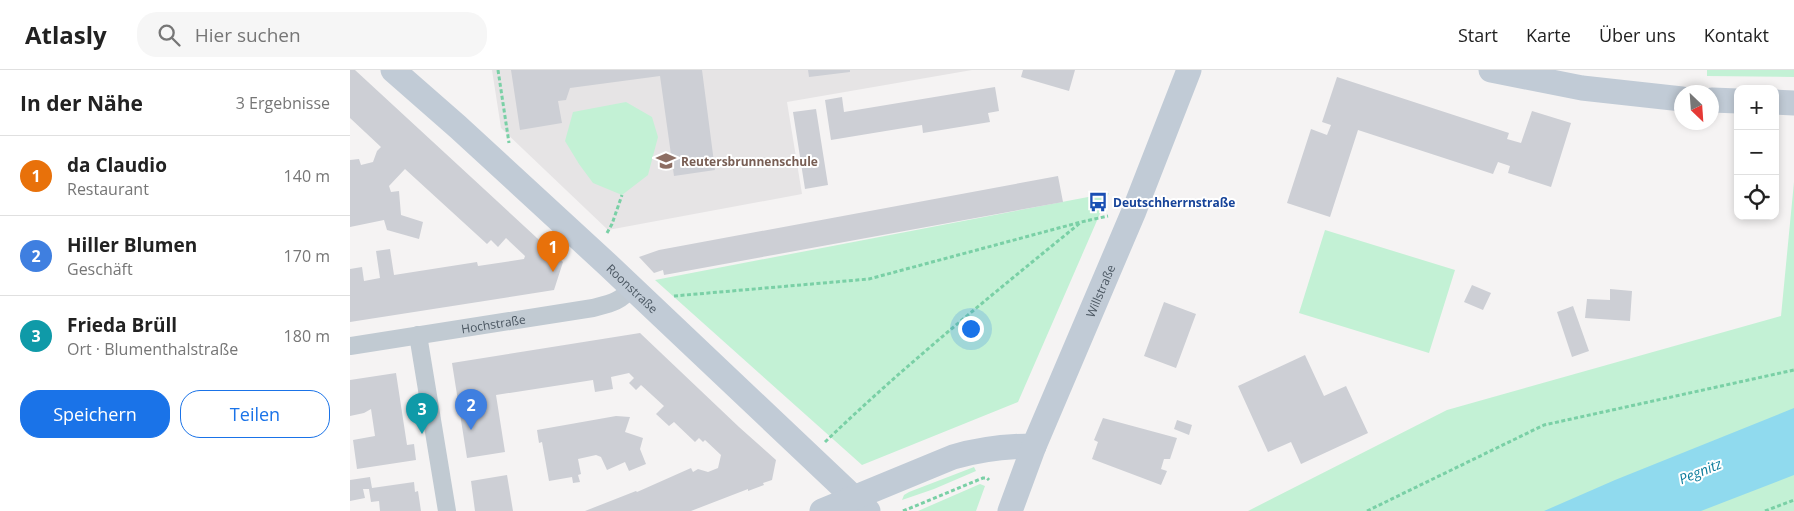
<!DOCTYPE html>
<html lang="de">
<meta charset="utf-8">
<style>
body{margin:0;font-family:"Open Sans",sans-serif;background:#f6f6f6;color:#222}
.controls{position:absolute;right:15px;top:15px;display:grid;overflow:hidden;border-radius:10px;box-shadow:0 2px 8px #0003}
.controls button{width:45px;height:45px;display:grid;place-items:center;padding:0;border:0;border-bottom:1px solid #e0e0e0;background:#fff;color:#222;font:25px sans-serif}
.compass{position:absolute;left:1324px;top:15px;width:45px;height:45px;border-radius:50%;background:#fff;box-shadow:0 2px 8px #0003;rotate:155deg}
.you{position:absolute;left:620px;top:258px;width:18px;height:18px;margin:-12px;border:4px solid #fff;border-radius:50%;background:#1a73e8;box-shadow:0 0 0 8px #1a73e833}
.badge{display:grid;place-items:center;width:32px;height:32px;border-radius:50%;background:#1a73e8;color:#fff;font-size:16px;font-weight:700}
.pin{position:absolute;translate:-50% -41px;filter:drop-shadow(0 1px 2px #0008)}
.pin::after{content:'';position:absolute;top:26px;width:18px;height:15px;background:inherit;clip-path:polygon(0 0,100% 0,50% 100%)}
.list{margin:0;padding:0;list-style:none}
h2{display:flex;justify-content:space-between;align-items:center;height:65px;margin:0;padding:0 20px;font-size:21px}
h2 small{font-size:16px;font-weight:400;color:#767676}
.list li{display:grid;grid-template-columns:32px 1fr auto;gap:15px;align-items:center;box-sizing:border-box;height:80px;padding:0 20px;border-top:1px solid #e0e0e0}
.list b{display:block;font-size:19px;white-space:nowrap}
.list p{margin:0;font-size:16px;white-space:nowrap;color:#767676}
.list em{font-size:16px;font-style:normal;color:#767676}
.actions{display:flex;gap:10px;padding:15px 20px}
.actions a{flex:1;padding:11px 0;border:1px solid #1a73e8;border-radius:20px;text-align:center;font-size:18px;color:#1a73e8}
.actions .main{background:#1a73e8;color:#fff}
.icon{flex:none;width:28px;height:28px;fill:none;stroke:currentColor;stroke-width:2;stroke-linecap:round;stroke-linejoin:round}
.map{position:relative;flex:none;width:1444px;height:441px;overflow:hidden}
header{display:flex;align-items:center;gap:30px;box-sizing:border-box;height:70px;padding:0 25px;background:#fff;border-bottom:1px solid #e0e0e0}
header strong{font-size:24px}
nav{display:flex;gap:28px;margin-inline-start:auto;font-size:18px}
.search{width:350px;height:45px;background:#f6f6f6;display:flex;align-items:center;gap:12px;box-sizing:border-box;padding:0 18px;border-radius:20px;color:#767676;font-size:19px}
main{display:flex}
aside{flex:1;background:#fff}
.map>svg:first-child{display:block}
.education{fill:#e6e4e5}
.green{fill:#c3f1d5}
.water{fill:#90daee}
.building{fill:#cdcfd5}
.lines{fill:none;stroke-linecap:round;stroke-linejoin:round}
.path{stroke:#7ad0a6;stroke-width:3;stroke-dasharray:4 2.5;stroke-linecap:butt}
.street{stroke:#c1cad2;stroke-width:18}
.secondary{stroke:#c1cbd6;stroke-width:25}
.labels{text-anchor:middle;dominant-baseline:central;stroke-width:4;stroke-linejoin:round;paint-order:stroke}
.education-label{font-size:12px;font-weight:bold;fill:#785e54;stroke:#fff;text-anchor:start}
.transit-label{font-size:12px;font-weight:bold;fill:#164399;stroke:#fff;text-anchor:start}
.street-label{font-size:12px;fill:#4a5661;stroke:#fff}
.water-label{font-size:14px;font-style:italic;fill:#0c7c9b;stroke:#fff}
</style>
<header>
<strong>Atlasly</strong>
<div class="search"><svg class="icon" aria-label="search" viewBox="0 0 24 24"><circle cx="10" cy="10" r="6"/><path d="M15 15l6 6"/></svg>Hier suchen</div>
<nav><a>Start</a><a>Karte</a><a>Über uns</a><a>Kontakt</a></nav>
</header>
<main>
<aside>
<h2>In der Nähe<small>3 Ergebnisse</small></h2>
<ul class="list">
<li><span class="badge" style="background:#e8710a">1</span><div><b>da Claudio</b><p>Restaurant</p></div><em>140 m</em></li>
<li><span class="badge" style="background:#3f7fe0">2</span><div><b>Hiller Blumen</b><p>Geschäft</p></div><em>170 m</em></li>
<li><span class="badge" style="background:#0f9aa8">3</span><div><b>Frieda Brüll</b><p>Ort · Blumenthalstraße</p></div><em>180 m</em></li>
</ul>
<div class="actions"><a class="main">Speichern</a><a>Teilen</a></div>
</aside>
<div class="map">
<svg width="1444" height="441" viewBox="0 0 1444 441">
<rect width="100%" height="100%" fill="#f5f3f3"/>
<path class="education" d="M 142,0 L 622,0 L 437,32 L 452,124 L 258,160 L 151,58 Z"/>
<path class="green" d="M 1357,0 L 1444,0 L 1444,7 L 1357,6 Z
M 276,32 L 302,47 L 308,67 L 298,105 L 272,125 L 243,113 L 229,94 L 215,71 L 223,42 Z
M 1444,112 L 1444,441 L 898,441 L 1097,340 L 1431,246 Z
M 759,123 L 668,332 L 512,395 L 305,210 Z
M 975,160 L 1105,200 L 1079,283 L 949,243 Z
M 624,397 L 626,401 L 584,419 L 552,430 L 554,425 L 559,422 Z
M 630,414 L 635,416 L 626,441 L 568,441 Z"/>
<path class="water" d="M 1444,338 L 1444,405 L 1351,441 L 1194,441 L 1265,410 Z"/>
<path class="building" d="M 0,0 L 5,0 L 213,192 L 204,220 L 0,252 L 0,199 L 12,197 L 14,211 L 30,208 L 26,181 L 40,179 L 44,205 L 127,192 L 128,196 L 174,189 L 175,186 L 156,168 L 148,177 L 141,170 L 137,174 L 55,99 L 39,116 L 41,122 L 49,121 L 51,145 L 73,152 L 69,169 L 37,160 L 34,150 L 0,157 L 0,90 L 9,89 L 11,95 L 23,92 L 27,81 L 31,77 L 0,48 Z
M 161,0 L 352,0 L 365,100 L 324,106 L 310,6 L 220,18 L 216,30 L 208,31 L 212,53 L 170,60 Z
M 458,0 L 500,0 L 500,2 L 459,7 Z
M 673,0 L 725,0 L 719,21 L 671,7 Z
M 987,7 L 1159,63 L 1157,69 L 1171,73 L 1182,41 L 1221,53 L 1201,117 L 1158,103 L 1160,96 L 1148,92 L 1143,104 L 1008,60 L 980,147 L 937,133 L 961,59 L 977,65 L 981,55 L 972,52 Z
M 645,17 L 649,41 L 638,43 L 640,52 L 573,63 L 572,55 L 481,70 L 475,30 L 492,27 L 494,42 Z
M 466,39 L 478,115 L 455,119 L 443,42 Z
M 708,106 L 713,132 L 314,205 L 313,200 L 304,203 L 289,187 L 309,180 Z
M 1122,215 L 1141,223 L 1133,240 L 1114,232 Z
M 1260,219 L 1282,221 L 1280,251 L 1235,248 L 1237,229 L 1260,230 Z
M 814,232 L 846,244 L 826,298 L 794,286 Z
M 1223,236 L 1239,281 L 1222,287 L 1207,242 Z
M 290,263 L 389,357 L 426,390 L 422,410 L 413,413 L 414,415 L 398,421 L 398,419 L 341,441 L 235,441 L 286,421 L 287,422 L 341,398 L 343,402 L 348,399 L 358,402 L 368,398 L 371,385 L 355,370 L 353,372 L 349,368 L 345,372 L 324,352 L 319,356 L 306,344 L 314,336 L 291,315 L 286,320 L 279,313 L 284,308 L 279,303 L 261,307 L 263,319 L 245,322 L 243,310 L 146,325 L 155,382 L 117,388 L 102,293 Z
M 955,285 L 974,326 L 996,316 L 1018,363 L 951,394 L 941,372 L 918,382 L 888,316 Z
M 46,303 L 57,375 L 64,374 L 66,390 L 7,399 L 3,370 L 25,366 L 21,339 L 14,343 L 0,346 L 0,310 Z
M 266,346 L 280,347 L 275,362 L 293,368 L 290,379 L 296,394 L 279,401 L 275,392 L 257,400 L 251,387 L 246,385 L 228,389 L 231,404 L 228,405 L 230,412 L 223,413 L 222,407 L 199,411 L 192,372 L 189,373 L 187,360 Z
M 753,348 L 827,368 L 820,389 L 814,389 L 811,399 L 817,401 L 811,415 L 742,389 L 748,372 L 744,370 Z
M 827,350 L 842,355 L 839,365 L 824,359 Z
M 157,405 L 163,441 L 125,441 L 121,411 Z
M 20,407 L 22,418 L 64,412 L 65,422 L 68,421 L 71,441 L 30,441 L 29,431 L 21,432 L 19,419 L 13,419 L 15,428 L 0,431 L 0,410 Z"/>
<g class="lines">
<path class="path" d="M 148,0 L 159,73
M 257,163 L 262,154 L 272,125
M 324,226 L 519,209 L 731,152 L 758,146
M 475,372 C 556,294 643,224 730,153
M 553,441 L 633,408 L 637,408 L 639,410
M 1017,441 L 1194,355 L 1444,300
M 1415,441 L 1444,430"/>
<g class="street">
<path d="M 68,265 L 97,441"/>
<path id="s1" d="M 0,276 L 243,238 C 258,234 271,232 281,218"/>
</g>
<g class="secondary">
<path id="s2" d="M 43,0 L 108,57 L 258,195 L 518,441"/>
<path d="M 1141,0 L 1232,18 L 1332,29"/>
<path d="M 1362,30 L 1388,31"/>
<path d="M 1425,32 L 1444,33"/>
<path d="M 472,441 L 603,387 C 630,379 656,376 684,376"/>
<path id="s3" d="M 660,441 L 684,376 L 784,141 L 839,0"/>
</g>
</g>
<defs>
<symbol id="school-bare" viewBox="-9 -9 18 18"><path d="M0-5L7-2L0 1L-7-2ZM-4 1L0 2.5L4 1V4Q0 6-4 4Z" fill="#8d6e63" stroke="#fff" stroke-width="2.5" paint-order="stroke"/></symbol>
<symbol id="bus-bare" viewBox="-9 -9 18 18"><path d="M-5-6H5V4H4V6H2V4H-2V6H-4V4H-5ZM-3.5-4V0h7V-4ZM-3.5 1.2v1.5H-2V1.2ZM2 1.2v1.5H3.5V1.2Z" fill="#1a4fb4" stroke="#fff" stroke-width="2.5" paint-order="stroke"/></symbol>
</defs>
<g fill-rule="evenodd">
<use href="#school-bare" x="302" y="77" width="28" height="28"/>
<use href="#bus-bare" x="734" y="118" width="28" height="28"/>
</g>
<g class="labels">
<g class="education-label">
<text x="331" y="91">Reutersbrunnenschule</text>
</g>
<g class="transit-label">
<text x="763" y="132">Deutschherrnstraße</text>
</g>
<g class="street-label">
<text stroke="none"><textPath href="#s2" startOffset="324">Roonstraße</textPath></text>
<text stroke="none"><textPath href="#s3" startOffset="238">Willstraße</textPath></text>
<text stroke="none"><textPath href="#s1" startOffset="145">Hochstraße</textPath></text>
</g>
<g class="water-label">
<text transform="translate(1350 401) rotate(-22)">Pegnitz</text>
</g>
</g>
</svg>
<div class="controls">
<button>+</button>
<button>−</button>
<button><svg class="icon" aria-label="locate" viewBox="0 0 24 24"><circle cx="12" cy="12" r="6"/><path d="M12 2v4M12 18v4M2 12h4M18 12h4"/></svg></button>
</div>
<svg class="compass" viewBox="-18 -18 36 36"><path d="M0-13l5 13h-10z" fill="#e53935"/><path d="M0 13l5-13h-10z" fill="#767676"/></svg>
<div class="you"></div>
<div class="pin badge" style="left:203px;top:202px;background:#e8710a">1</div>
<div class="pin badge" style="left:121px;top:360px;background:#3f7fe0">2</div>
<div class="pin badge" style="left:72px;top:364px;background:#0f9aa8">3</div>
</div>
</main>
